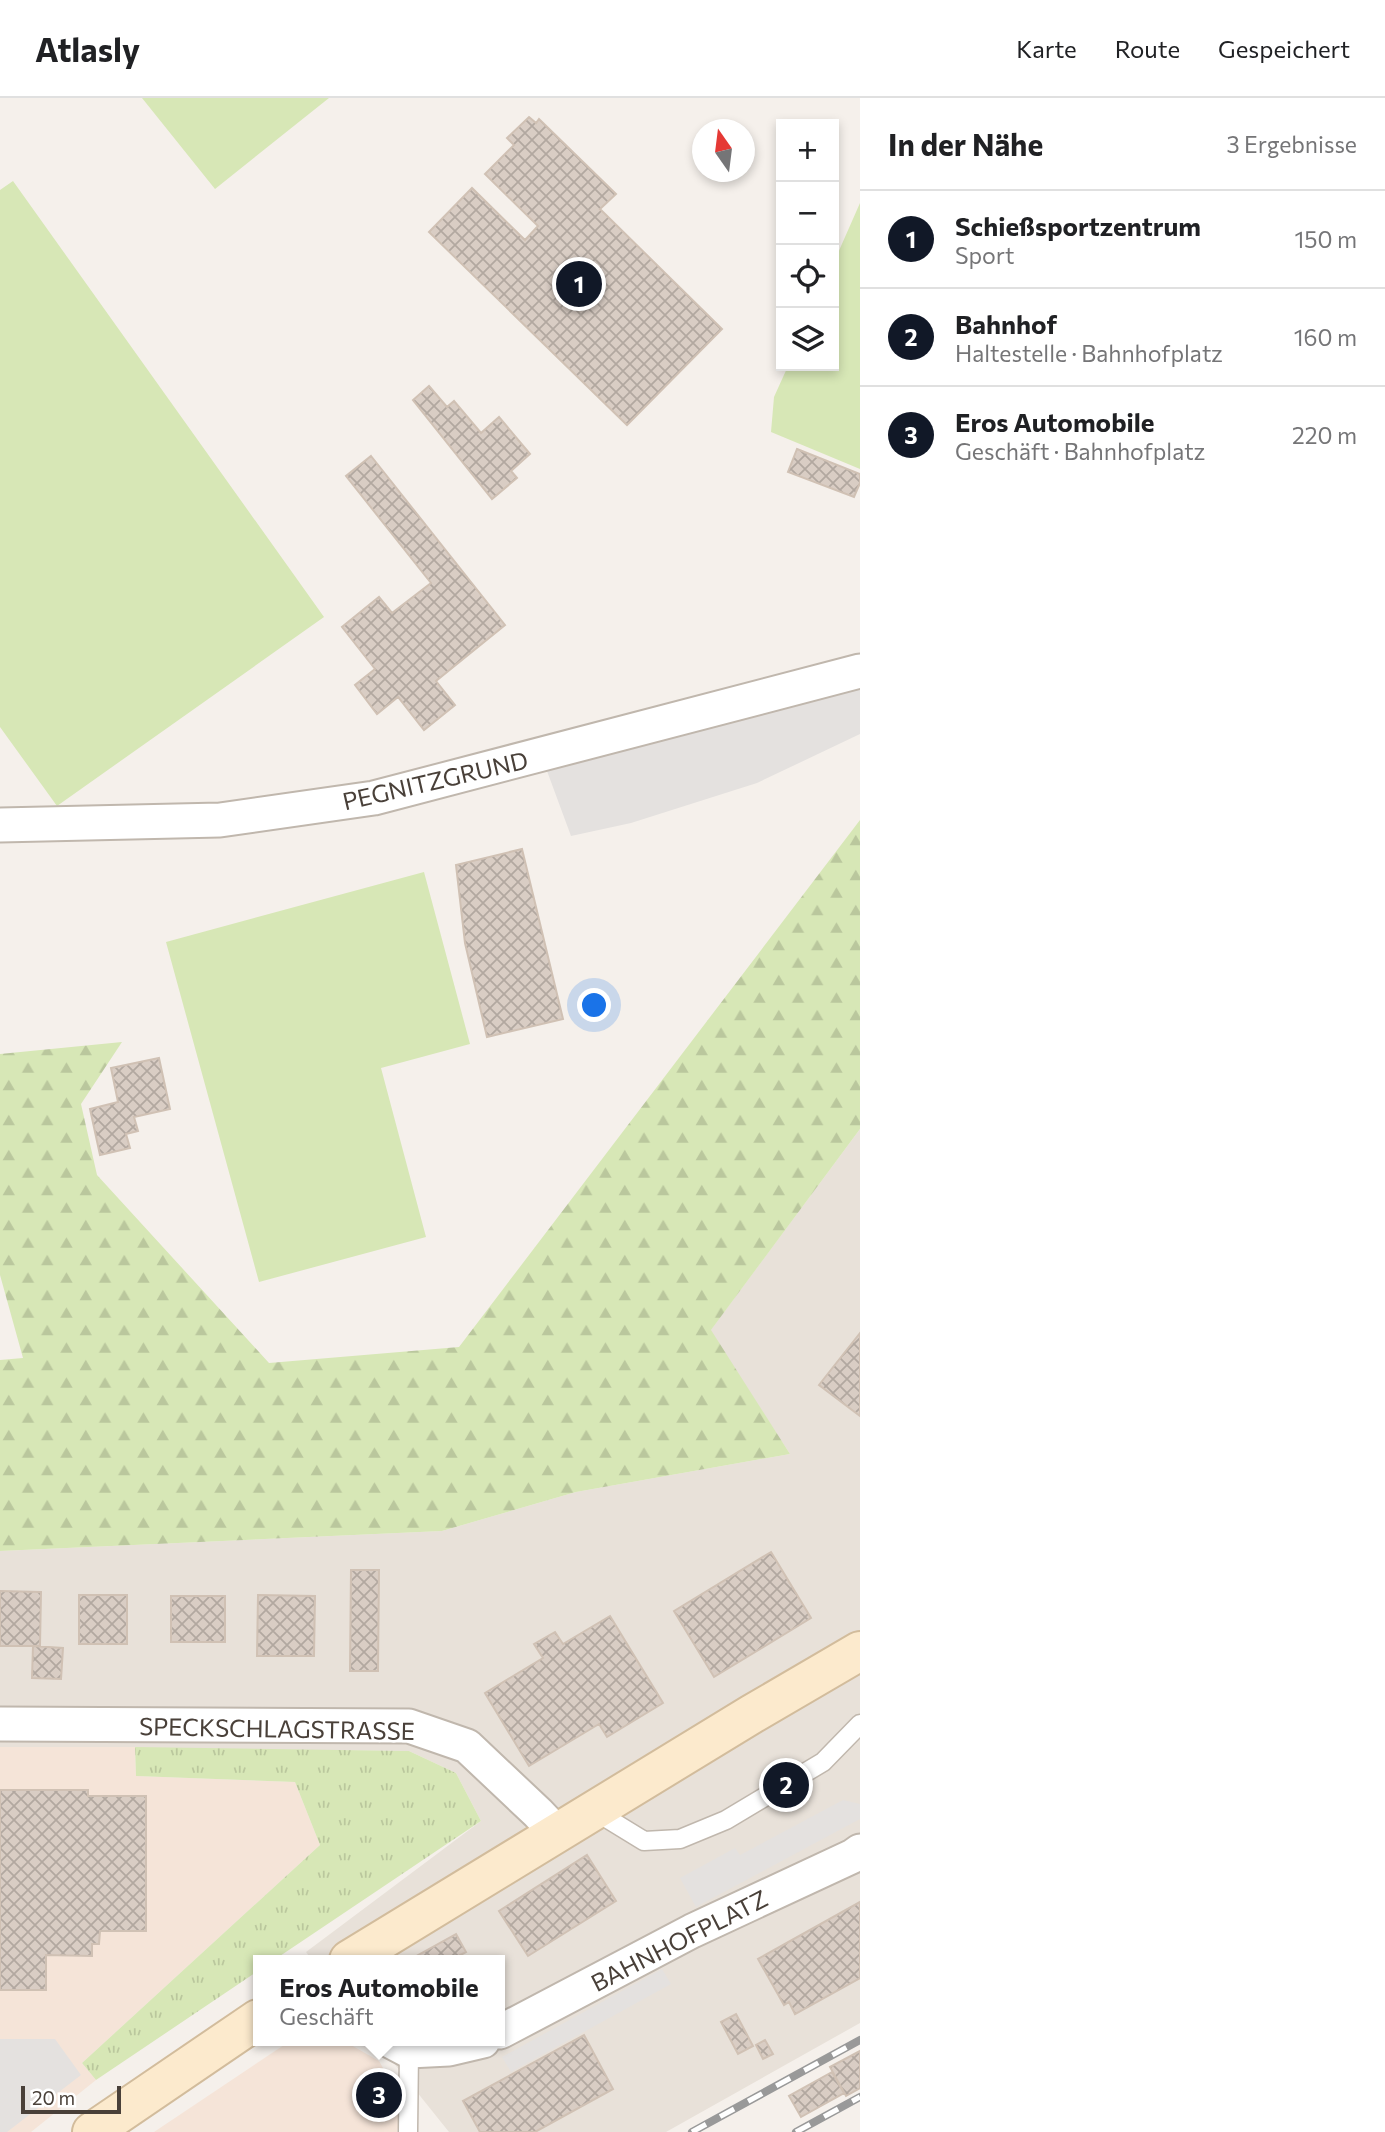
<!DOCTYPE html>
<html lang="de">
<meta charset="utf-8">
<style>
body{margin:0;font-family:Commissioner,sans-serif;background:#f2f2f2;color:#202124}
.controls{position:absolute;right:21px;top:21px;display:grid;overflow:hidden;border-radius:0px;box-shadow:0 4px 10px #0003}
.controls button{width:63px;height:63px;display:grid;place-items:center;padding:0;border:0;border-bottom:2px solid #e0e0e0;background:#fff;color:#202124;font:35px sans-serif}
.compass{position:absolute;left:692px;top:21px;width:63px;height:63px;border-radius:50%;background:#fff;box-shadow:0 4px 10px #0003;rotate:346deg}
.scale{position:absolute;left:21px;bottom:18px;width:100px;box-sizing:border-box;padding-left:7px;border:4px solid #494039;border-top:0;font-size:19px;line-height:24px;white-space:nowrap;color:#494039;-webkit-text-stroke:5px #fff;paint-order:stroke}
.you{position:absolute;left:595px;top:908px;width:24px;height:24px;margin:-18px;border:5px solid #fff;border-radius:50%;background:#1a73e8;box-shadow:0 0 0 10px #1a73e833}
.badge{display:grid;place-items:center;width:46px;height:46px;border-radius:50%;background:#111827;color:#fff;font-size:23px;font-weight:700}
.pin{position:absolute;translate:-50% -50%;border:4px solid #fff;box-shadow:0 2px 7px #0006}
.popup{position:absolute;left:253px;top:1857px;width:252px;height:91px;box-sizing:border-box;display:grid;place-content:center;border-radius:0px;background:#fff;filter:drop-shadow(0 2px 5px #0005);font-size:23px;white-space:nowrap;color:#757577}
.popup b{font-size:26px;color:#202124}
.popup::after{content:'';position:absolute;left:50%;top:100%;margin-left:-14px;border:14px solid transparent;border-top-color:#fff}
.list{margin:0;padding:0;list-style:none}
h2{display:flex;justify-content:space-between;align-items:center;height:91px;margin:0;padding:0 28px;font-size:30px}
h2 small{font-size:23px;font-weight:400;color:#757577}
.list li{display:grid;grid-template-columns:46px 1fr auto;gap:21px;align-items:center;box-sizing:border-box;height:98px;padding:0 28px;border-top:2px solid #e0e0e0}
.list b{display:block;font-size:26px;white-space:nowrap}
.list p{margin:0;font-size:23px;white-space:nowrap;color:#757577}
.list em{font-size:23px;font-style:normal;color:#757577}
.icon{flex:none;width:38px;height:38px;fill:none;stroke:currentColor;stroke-width:2;stroke-linecap:round;stroke-linejoin:round}
.map{position:relative;flex:none;width:860px;height:2034px;overflow:hidden}
header{display:flex;align-items:center;gap:42px;box-sizing:border-box;height:98px;padding:0 35px;background:#fff;border-bottom:2px solid #e0e0e0}
header strong{font-size:33px}
nav{display:flex;gap:38px;margin-inline-start:auto;font-size:24px}
main{display:flex}
aside{flex:1;background:#fff}
.map>svg:first-child{display:block}
.residential{fill:#e8e1d9}
.commercial{fill:#f5e4d8}
.grass{fill:url(#grass-tufts)}
.forest{fill:url(#forest-firs)}
.park{fill:#d7e7b6}
.parking{fill:#e4e1df}
.building{fill:url(#building-cross-hatch);stroke:#d0c1b4;stroke-width:2}
.lines{fill:none;stroke-linecap:round;stroke-linejoin:round}
.service-casing{stroke:#c0b7ad;stroke-width:21}
.minor-casing{stroke:#c0b7ad;stroke-width:37}
.secondary-casing{stroke:#d2bc9c;stroke-width:42}
.service{stroke:#fff;stroke-width:18}
.minor{stroke:#fff;stroke-width:33}
.secondary{stroke:#fceacd;stroke-width:38}
.rail-casing{stroke:#999;stroke-width:8}
.rail{stroke:#fff;stroke-width:5;stroke-dasharray:16;stroke-linecap:butt}
.labels{text-anchor:middle;dominant-baseline:central;stroke-width:5;stroke-linejoin:round;paint-order:stroke}
.street-label{font-size:24px;fill:#494039;stroke:#fff}
</style>
<header>
<strong>Atlasly</strong>
<nav><a>Karte</a><a>Route</a><a>Gespeichert</a></nav>
</header>
<main>
<div class="map">
<svg width="860" height="2034" viewBox="0 0 860 2034">
<defs>
<pattern id="grass-tufts" width="24" height="20" patternUnits="userSpaceOnUse" patternTransform="scale(1.75)"><rect width="24" height="20" fill="#d7e7b6"/><path d="M3 7l-1-3M5 7V3M7 7l1-3M15 17l-1-3M17 17v-4M19 17l1-3" fill="none" stroke="#bac79d"/></pattern>
<pattern id="forest-firs" width="22" height="20" patternUnits="userSpaceOnUse" patternTransform="scale(1.75)"><rect width="22" height="20" fill="#d7e7b6"/><path d="M5 1l3.5 6h-7zM16 11l3.5 6h-7z" fill="#bac79d"/></pattern>
<pattern id="building-cross-hatch" width="8" height="8" patternUnits="userSpaceOnUse" patternTransform="scale(1.75)"><rect width="8" height="8" fill="#d9cdc4"/><path d="M0 0l8 8M0 8l8-8" fill="none" stroke="#b2a8a0"/></pattern>
</defs>
<rect width="100%" height="100%" fill="#f5f0eb"/>
<path class="residential" d="M 860,1031 L 860,1925 L 666,2034 L 449,2034 L 376,1943 L 500,1943 L 500,1862 L 312,1862 L 306,1854 L 481,1723 L 456,1675 L 409,1653 L 0,1649 L 0,1453 L 442,1433 L 576,1394 L 790,1356 L 710,1233 Z"/>
<path class="commercial" d="M 0,1649 L 135,1649 L 136,1678 L 295,1684 L 320,1747 L 82,1965 L 96,1982 L 31,2034 L 0,2034 Z
M 290,1943 L 344,1943 L 379,1963 L 399,1998 L 399,2025 L 397,2034 L 154,2034 Z"/>
<path class="grass" d="M 135,1649 L 409,1653 L 456,1675 L 481,1723 L 274,1862 L 258,1862 L 258,1873 L 96,1982 L 82,1965 L 320,1747 L 295,1684 L 136,1678 Z"/>
<path class="forest" d="M 860,722 L 860,1031 L 711,1232 L 790,1356 L 576,1394 L 442,1433 L 0,1453 L 0,1262 L 23,1260 L 0,1177 L 0,956 L 122,944 L 81,1006 L 97,1077 L 269,1265 L 459,1249 Z"/>
<path class="park" d="M 142,0 L 329,0 L 215,91 Z
M 13,83 L 324,519 L 57,708 L 0,629 L 0,92 Z
M 860,105 L 860,371 L 771,334 L 774,299 L 788,268 L 834,268 L 834,164 Z
M 424,774 L 470,946 L 381,970 L 426,1139 L 259,1184 L 166,844 Z"/>
<path class="parking" d="M 860,590 L 860,636 L 757,685 L 631,725 L 571,738 L 547,673 Z
M 843,1702 L 860,1706 L 860,1721 L 696,1809 L 680,1780 L 735,1750 L 740,1757 Z
M 662,1871 L 671,1886 L 511,1974 L 502,1959 Z
M 0,1941 L 55,1941 L 81,1977 L 7,2034 L 0,2034 Z"/>
<path class="building" d="M 529,19 L 536,25 L 539,21 L 616,96 L 600,111 L 722,231 L 627,327 L 429,134 L 472,90 L 525,142 L 538,128 L 485,76 L 514,47 L 507,40 Z
M 429,288 L 447,309 L 454,303 L 481,335 L 499,319 L 530,356 L 511,373 L 517,380 L 492,401 L 413,302 Z
M 797,351 L 860,376 L 860,385 L 854,399 L 788,374 Z
M 371,358 L 505,527 L 436,583 L 455,607 L 424,632 L 398,599 L 377,616 L 355,587 L 375,571 L 342,529 L 379,499 L 392,515 L 431,485 L 346,378 Z
M 522,751 L 563,921 L 487,939 L 465,845 L 456,767 Z
M 159,960 L 170,1011 L 134,1019 L 138,1033 L 126,1036 L 130,1050 L 100,1057 L 90,1011 L 118,1004 L 111,970 Z
M 860,1235 L 860,1318 L 819,1287 Z
M 771,1454 L 811,1520 L 714,1579 L 674,1513 Z
M 351,1472 L 379,1472 L 378,1573 L 350,1573 Z
M 0,1493 L 41,1494 L 40,1548 L 0,1548 Z
M 79,1497 L 127,1497 L 127,1546 L 79,1546 Z
M 258,1497 L 315,1498 L 314,1558 L 257,1558 Z
M 171,1498 L 225,1498 L 225,1544 L 171,1544 Z
M 610,1518 L 663,1605 L 607,1639 L 599,1626 L 529,1668 L 485,1595 L 543,1560 L 534,1546 L 555,1534 L 563,1546 Z
M 33,1548 L 63,1550 L 61,1581 L 32,1580 Z
M 0,1692 L 88,1692 L 88,1698 L 146,1698 L 146,1833 L 100,1833 L 99,1846 L 92,1846 L 92,1858 L 46,1857 L 46,1892 L 0,1892 Z
M 587,1757 L 616,1803 L 528,1858 L 499,1813 Z
M 860,1804 L 860,1880 L 795,1916 L 789,1904 L 784,1907 L 758,1861 Z
M 456,1836 L 466,1854 L 451,1862 L 409,1862 Z
M 736,1916 L 753,1948 L 738,1956 L 721,1924 Z
M 584,1937 L 613,1991 L 535,2034 L 480,2034 L 463,2003 Z
M 765,1942 L 773,1956 L 763,1961 L 756,1947 Z
M 860,1953 L 860,1990 L 846,1998 L 830,1969 Z
M 832,1974 L 844,1995 L 801,2019 L 789,1998 Z"/>
<g class="lines">
<defs>
<path id="service" d="M 595,1713 L 644,1743 L 680,1741 L 726,1722 L 823,1664 L 860,1626
M 408,2034 L 409,1953"/>
<path id="minor" d="M 0,727 L 220,722 L 374,700 L 860,573
M 0,1626 L 409,1628 L 467,1648 L 538,1715 L 558,1736
M 500,1934 L 692,1833 L 853,1758 L 860,1753
M 390,1943 L 409,1953 L 449,1951 L 483,1943"/>
<path id="secondary" d="M 349,1862 L 752,1616 L 860,1553
M 92,2034 L 258,1921"/>
</defs>
<use href="#service" class="service-casing"/>
<use href="#minor" class="minor-casing"/>
<use href="#secondary" class="secondary-casing"/>
<use href="#service" class="service"/>
<use href="#minor" class="minor"/>
<use href="#secondary" class="secondary"/>
<defs>
<path id="rail" d="M 692,2034 L 860,1942
M 796,2034 L 860,1999"/>
</defs>
<use href="#rail" class="rail-casing"/>
<use href="#rail" class="rail"/>
</g>
<g class="labels">
<g class="street-label">
<text transform="translate(435 682) rotate(-13)">PEGNITZGRUND</text>
<text transform="translate(277 1630) rotate(1)">SPECKSCHLAGSTRASSE</text>
<text transform="translate(679 1842) rotate(-27)">BAHNHOFPLATZ</text>
</g>
</g>
</svg>
<div class="controls">
<button>+</button>
<button>−</button>
<button><svg class="icon" aria-label="locate" viewBox="0 0 24 24"><circle cx="12" cy="12" r="6"/><path d="M12 2v4M12 18v4M2 12h4M18 12h4"/></svg></button>
<button><svg class="icon" aria-label="layers" viewBox="0 0 24 24"><path d="M12 4l9 5-9 5-9-5zM3 14l9 5 9-5"/></svg></button>
</div>
<svg class="compass" viewBox="-18 -18 36 36"><path d="M0-13l5 13h-10z" fill="#e53935"/><path d="M0 13l5-13h-10z" fill="#757577"/></svg>
<div class="scale">20 m</div>
<div class="you"></div>
<div class="pin badge" style="left:579px;top:186px">1</div>
<div class="pin badge" style="left:786px;top:1687px">2</div>
<div class="pin badge" style="left:379px;top:1997px">3</div>
<div class="popup"><b>Eros Automobile</b>Geschäft</div>
</div>
<aside>
<h2>In der Nähe<small>3 Ergebnisse</small></h2>
<ul class="list">
<li><span class="badge">1</span><div><b>Schießsportzentrum</b><p>Sport</p></div><em>150 m</em></li>
<li><span class="badge">2</span><div><b>Bahnhof</b><p>Haltestelle · Bahnhofplatz</p></div><em>160 m</em></li>
<li><span class="badge">3</span><div><b>Eros Automobile</b><p>Geschäft · Bahnhofplatz</p></div><em>220 m</em></li>
</ul>
</aside>
</main>
